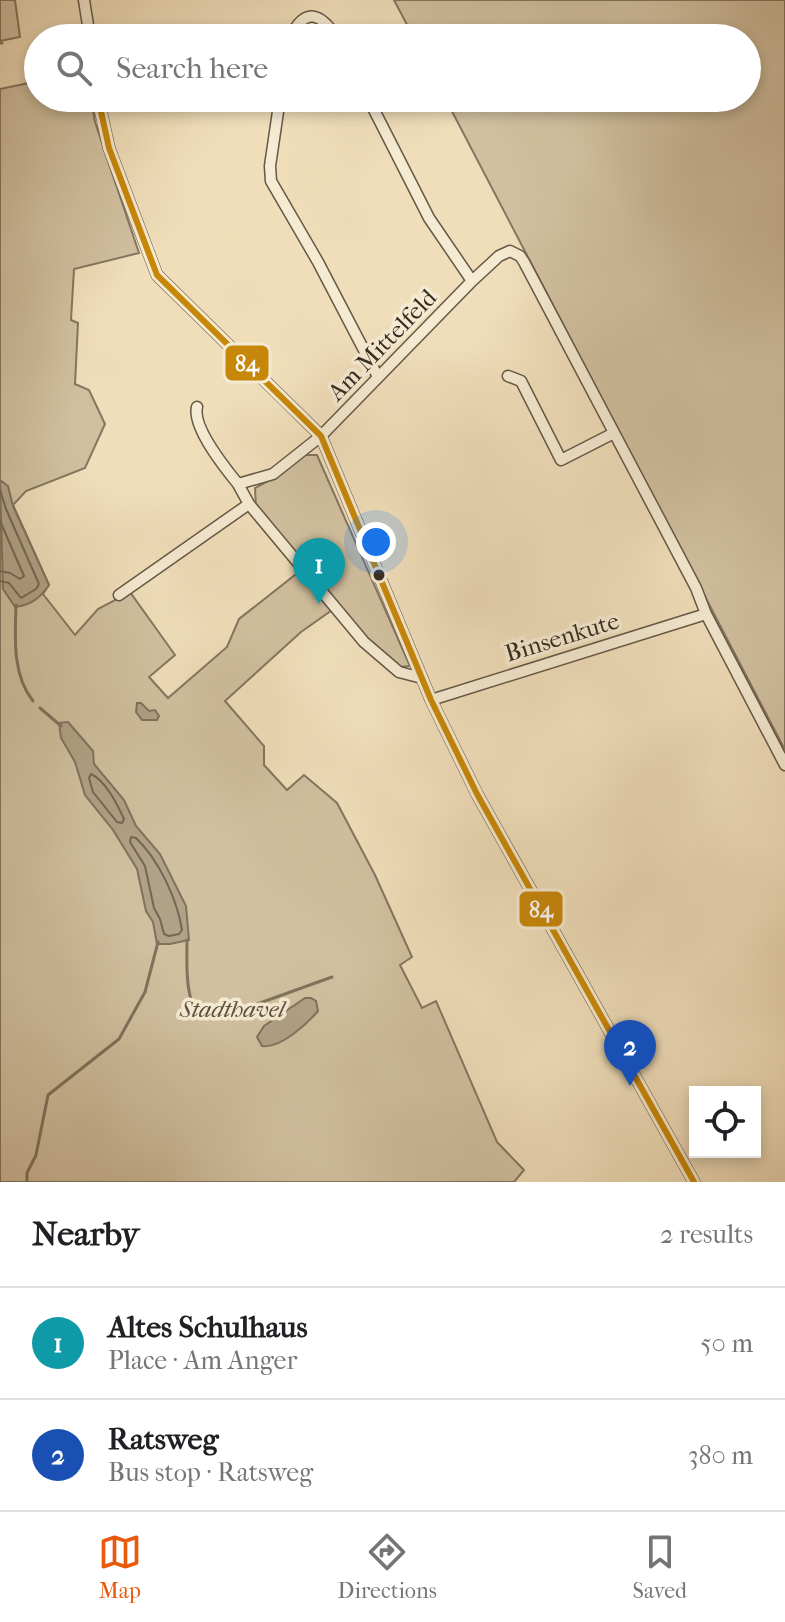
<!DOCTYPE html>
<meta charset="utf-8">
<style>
body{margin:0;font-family:"IM FELL French Canon",serif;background:#f2f2f2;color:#202124}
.controls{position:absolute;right:24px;bottom:24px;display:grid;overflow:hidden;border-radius:0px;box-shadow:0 4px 12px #0003}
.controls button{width:72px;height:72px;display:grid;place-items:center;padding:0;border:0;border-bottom:2px solid #e0e0e0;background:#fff;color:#202124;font:40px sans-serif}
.you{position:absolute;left:376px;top:542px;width:28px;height:28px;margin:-20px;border:6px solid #fff;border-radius:50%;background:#1a73e8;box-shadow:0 0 0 12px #1a73e833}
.badge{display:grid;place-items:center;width:52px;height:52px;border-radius:50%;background:#ea580c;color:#fff;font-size:26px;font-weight:700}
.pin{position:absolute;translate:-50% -66px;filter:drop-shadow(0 2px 4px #0008)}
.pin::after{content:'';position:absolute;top:42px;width:28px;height:24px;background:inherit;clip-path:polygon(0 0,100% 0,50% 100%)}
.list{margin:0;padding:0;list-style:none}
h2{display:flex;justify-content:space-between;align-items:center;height:104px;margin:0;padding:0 32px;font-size:34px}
h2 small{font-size:26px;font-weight:400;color:#757577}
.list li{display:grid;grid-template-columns:52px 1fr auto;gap:24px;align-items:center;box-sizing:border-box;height:112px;padding:0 32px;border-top:2px solid #e0e0e0}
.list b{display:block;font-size:30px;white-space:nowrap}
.list p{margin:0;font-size:26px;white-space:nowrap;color:#757577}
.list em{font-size:26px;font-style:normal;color:#757577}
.icon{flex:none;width:44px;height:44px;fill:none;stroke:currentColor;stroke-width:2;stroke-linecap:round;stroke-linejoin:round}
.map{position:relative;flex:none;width:785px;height:1182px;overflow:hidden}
.search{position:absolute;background:#fff;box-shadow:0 4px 12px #0003;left:24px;right:24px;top:24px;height:88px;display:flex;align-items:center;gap:20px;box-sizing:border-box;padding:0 28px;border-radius:44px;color:#757577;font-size:30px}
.sheet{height:328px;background:#fff}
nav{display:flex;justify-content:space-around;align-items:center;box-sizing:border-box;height:112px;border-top:2px solid #e0e0e0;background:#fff;font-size:22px;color:#757577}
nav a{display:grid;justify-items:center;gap:4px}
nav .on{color:#ea580c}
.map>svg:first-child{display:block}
.green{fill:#d1c0a0;stroke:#847660;stroke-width:2}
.water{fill:#b1a186;stroke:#80725d;stroke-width:2}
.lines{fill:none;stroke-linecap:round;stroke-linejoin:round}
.shore{stroke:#746653;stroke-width:2}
.stream{stroke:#80725d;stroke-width:3}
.street-casing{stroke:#655846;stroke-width:13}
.street{stroke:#f5ead2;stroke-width:10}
.bus-1-casing{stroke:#f5ead2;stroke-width:12}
.bus-1{stroke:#c78708;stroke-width:6}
.bus-dot{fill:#372b20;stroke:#f5ead2;stroke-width:3}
.labels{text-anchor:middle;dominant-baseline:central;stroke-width:7;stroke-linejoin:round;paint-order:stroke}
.street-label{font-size:24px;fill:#372b20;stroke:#f5ead2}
.park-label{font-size:24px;font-style:italic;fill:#5e5040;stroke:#f5ead2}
.line-badge{stroke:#f5ead2;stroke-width:3}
.badge-label{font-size:22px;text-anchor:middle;font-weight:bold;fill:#fff}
</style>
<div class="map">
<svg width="785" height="1182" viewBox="0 0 785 1182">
<rect width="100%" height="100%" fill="#f0deba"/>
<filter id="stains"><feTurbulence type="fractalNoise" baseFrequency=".0025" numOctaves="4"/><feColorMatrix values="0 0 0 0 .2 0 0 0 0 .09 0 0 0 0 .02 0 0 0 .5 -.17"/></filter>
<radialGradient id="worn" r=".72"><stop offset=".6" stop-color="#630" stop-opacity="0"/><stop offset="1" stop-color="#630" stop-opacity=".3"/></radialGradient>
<path class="green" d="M 0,0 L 15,0 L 20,37 L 0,41 Z
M 394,0 L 785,0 L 785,750 L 445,98 L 747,98 L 747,38 L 414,38 Z
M 38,81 L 38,98 L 91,98 L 95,122 L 139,253 L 74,269 L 71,320 L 78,323 L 75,384 L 89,390 L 105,424 L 85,468 L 26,491 L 13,505 L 49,585 L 43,594 L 75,635 L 98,609 L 130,592 L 175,655 L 149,677 L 168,698 L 227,647 L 239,619 L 300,571 L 332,610 L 301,632 L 225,701 L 264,746 L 264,765 L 287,790 L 304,775 L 337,803 L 375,875 L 412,957 L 400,965 L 422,1008 L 436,1001 L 497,1142 L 524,1170 L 514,1182 L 0,1182 L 0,89 Z
M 305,455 L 317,455 L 410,666 L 399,667 L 368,641 L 256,508 L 255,488 L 272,479 Z"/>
<path class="water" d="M 0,480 L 8,486 L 13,506 L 49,585 C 40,598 31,605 15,607 L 3,589 Z
M 137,703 L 141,703 L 149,711 L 155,710 L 159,716 L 157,720 L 142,720 L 136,712 Z
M 68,722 L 93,751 L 94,764 L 124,800 L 136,826 L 160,854 L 186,906 L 189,940 L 170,944 L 157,944 L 153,922 L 146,911 L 137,869 L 113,830 L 85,795 L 75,762 L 61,738 L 59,723 Z
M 305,998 L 311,998 L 316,1001 L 318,1011 C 307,1024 280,1049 262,1046 L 257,1037 L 264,1026 Z"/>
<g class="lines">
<path class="shore" d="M 0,490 L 6,509 L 39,584 L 36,589 L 21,598 L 9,583 L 0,581
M 0,521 L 24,576 L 20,579 L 10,573 L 0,571
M 91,774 C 106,781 117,804 124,819 L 122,823 L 117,822 L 93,792 L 89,778 Z
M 131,837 L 136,838 C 159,860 177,899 182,930 L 179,934 L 169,936 L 164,934 L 160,919 L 154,908 L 145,866 L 130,842 Z"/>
<path class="stream" d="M 0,43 L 2,43
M 16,605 C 15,637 12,675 33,701
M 40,708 L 61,726
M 187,940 C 187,960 184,1002 201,1017 L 221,1017 L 332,977
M 27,1182 L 27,1173 L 36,1155 L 48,1095 L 119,1039 L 145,992 L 158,942"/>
<defs>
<path id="street" d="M 84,0 L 90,38
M 290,38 C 305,6 321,13 337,38
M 98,98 L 109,148 L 157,275 L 321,436 L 431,700 L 477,794 L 694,1182
M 280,98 L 270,166 L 271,181 L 318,262 L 378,377
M 368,98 L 429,218 L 472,281
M 508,376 L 521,381 L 561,460 L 614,433
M 197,407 C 192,427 225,468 238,484
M 119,595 L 249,504
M 422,678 L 399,672 L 364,642 L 249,504 L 238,484 L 273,474 L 321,436 L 472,281 L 499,256 L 510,251 L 520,256 L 524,262 L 696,588 L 706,614 L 785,765
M 431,700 L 706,614"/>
</defs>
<use href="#street" class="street-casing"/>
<use href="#street" class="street"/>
<defs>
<path id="bus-1" d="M 98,98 L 109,148 L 157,275 L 321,436 L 431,700 L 477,794 L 694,1182"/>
</defs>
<use href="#bus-1" class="bus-1-casing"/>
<use href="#bus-1" class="bus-1"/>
</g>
<circle class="bus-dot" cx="379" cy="575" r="7"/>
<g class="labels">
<g class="street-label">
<text transform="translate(382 345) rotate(-46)">Am Mittelfeld</text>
<text transform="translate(562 637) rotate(-17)">Binsenkute</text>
</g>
<g class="park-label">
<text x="232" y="1009">Stadthavel</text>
</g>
</g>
<g class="line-badge">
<rect x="224" y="344" width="46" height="38" rx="8" fill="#c78708"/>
<rect x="518" y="890" width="46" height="38" rx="8" fill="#c78708"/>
</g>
<g class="badge-label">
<text x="247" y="371">84</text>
<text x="541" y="917">84</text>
</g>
<rect width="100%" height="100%" filter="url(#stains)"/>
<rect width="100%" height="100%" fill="url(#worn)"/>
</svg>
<div class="controls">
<button><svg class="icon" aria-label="locate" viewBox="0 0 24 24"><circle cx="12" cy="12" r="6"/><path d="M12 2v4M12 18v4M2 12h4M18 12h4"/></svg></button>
</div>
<div class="you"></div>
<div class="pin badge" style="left:319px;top:604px;background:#0f9aa8">1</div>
<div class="pin badge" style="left:630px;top:1086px;background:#1a4fb4">2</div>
<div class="search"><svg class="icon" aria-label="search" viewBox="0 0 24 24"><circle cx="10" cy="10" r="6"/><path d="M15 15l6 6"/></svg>Search here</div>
</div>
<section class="sheet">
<h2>Nearby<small>2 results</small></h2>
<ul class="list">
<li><span class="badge" style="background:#0f9aa8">1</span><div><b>Altes Schulhaus</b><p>Place · Am Anger</p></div><em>50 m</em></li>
<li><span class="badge" style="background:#1a4fb4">2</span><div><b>Ratsweg</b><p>Bus stop · Ratsweg</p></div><em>380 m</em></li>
</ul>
</section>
<nav>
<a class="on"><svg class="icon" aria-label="map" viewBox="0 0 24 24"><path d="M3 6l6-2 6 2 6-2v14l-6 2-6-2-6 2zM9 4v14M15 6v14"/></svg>Map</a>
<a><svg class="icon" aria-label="directions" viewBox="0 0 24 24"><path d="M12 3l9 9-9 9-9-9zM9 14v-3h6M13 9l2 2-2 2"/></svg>Directions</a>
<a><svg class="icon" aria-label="saved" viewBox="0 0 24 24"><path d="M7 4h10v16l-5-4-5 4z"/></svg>Saved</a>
</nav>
